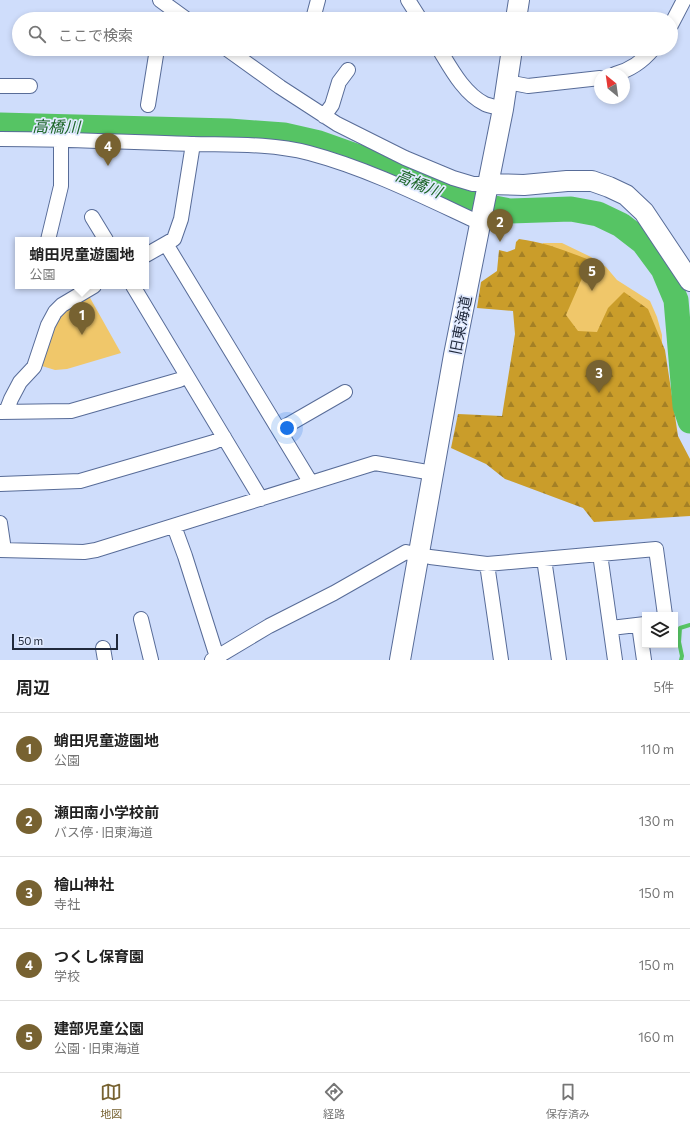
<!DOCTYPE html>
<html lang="ja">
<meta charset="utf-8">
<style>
body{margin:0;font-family:Commissioner,"Noto Sans JP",sans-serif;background:#f6f6f6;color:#222}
.controls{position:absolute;right:12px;bottom:12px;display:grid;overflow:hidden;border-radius:0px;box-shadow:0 2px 6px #0003}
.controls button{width:36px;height:36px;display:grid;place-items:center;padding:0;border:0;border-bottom:1px solid #e0e0e0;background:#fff;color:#222;font:20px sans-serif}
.compass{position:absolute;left:594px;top:68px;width:36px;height:36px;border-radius:50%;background:#fff;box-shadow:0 2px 6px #0003;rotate:331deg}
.scale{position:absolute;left:12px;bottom:10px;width:106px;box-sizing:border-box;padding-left:4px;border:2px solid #20293c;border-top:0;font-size:11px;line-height:14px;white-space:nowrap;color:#20293c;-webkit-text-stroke:3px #e1eaff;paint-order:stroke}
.you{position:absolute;left:287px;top:428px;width:14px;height:14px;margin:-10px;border:3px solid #fff;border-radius:50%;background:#1a73e8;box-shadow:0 0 0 6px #1a73e833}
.badge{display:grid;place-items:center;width:26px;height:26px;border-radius:50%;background:#776231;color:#fff;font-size:13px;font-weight:700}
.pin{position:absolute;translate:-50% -33px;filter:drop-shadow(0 1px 2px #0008)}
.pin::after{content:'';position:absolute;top:21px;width:14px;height:12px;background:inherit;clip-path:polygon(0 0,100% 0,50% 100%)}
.popup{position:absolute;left:15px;top:237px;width:134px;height:52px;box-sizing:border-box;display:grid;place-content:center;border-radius:0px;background:#fff;filter:drop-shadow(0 1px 3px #0005);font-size:13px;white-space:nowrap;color:#767676}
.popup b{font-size:15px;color:#222}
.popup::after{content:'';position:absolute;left:50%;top:100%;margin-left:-8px;border:8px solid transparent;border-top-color:#fff}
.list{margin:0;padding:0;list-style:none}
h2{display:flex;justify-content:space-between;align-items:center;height:52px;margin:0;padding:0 16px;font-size:17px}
h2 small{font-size:13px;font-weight:400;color:#767676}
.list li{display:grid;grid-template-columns:26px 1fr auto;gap:12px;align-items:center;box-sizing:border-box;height:72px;padding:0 16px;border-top:1px solid #e0e0e0}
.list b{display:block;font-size:15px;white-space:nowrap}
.list p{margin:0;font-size:13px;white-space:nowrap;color:#767676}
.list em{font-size:13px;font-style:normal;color:#767676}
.icon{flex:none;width:22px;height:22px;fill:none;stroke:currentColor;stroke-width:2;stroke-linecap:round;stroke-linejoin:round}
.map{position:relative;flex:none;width:690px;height:660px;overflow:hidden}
.search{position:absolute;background:#fff;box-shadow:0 2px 6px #0003;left:12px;right:12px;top:12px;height:44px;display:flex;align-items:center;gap:10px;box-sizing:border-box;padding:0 14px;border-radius:22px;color:#767676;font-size:15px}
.sheet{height:412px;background:#fff}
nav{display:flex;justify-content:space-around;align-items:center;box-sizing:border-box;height:56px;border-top:1px solid #e0e0e0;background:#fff;font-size:11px;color:#767676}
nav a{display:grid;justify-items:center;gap:2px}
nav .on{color:#776231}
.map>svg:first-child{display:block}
.green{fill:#f0c76a}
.forest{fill:url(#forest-firs)}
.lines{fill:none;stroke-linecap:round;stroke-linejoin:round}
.stream{stroke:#56c464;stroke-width:4}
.river{stroke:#56c464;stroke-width:25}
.street-casing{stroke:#586c98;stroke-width:16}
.secondary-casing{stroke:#586c98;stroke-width:22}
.street{stroke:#fff;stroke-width:14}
.secondary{stroke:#fff;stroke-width:20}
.labels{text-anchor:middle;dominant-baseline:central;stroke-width:3.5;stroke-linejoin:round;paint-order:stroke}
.street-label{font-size:15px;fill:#20293c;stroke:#e1eaff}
.water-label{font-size:16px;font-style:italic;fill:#1b6527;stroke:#e1eaff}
</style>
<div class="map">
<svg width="690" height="660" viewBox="0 0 690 660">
<defs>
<pattern id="forest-firs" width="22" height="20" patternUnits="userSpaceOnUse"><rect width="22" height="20" fill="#ca9d2a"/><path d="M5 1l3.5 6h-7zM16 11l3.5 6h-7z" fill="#a48025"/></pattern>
</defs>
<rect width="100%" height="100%" fill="#cfddfb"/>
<path class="green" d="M 543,243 L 562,243 L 591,257 L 606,267 L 617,280 L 650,301 L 657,317 L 662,335 L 662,349 L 555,349 L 540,254 Z
M 89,296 L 121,353 L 67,369 L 55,370 L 42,366 L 58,317 L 64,311 Z"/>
<path class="forest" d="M 519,239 C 543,242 564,250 587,259 L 583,276 L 566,315 L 578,331 L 597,332 L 608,308 L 624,292 L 648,309 L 665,350 L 678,436 L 690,459 L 690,516 L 594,522 L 583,508 L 505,479 L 486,464 L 451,448 L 458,414 L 502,416 L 515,334 L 513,311 L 477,308 L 481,282 L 497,271 L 499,250 L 507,252 L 515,249 L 516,242 Z"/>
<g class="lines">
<path class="stream" d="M 681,660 L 682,656 L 679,642 L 680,628 L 690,625"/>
<path class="river" d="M 0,125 L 229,131 L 284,135 L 319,143 L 367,160 L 463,202 L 510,211 L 571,209 L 598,214 L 621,225 L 643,242 L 663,269 L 676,300 L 685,406 L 690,421"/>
<defs>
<path id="street" d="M 160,0 L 186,19
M 408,0 L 420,19
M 314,15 L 318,0
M 671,25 L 684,0
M 227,49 L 280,87 L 337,124 L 405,158 L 453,178 L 473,184 L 488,184
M 439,49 C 450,67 464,94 485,104 C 490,106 497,107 503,109
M 615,74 C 630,70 643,61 653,49
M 507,82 L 528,86 L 600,78
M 0,86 L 30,86
M 148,105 L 157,49
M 324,116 L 332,105 L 339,82 L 348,70
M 0,139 C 64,139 127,142 191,144 C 231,145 270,143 309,153 C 369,169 424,197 480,223
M 92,217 L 106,240
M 48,240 L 61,186 L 61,139
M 166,244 L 311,483
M 146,255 L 174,239 L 181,219 L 193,144
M 133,286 L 261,499
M 0,412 L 71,411 L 179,380 L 187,376
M 6,412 L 11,399 L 20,382 L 34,367 L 48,325 L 55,312 L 62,305 L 94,286
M 279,430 L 345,392
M 0,484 L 80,481 L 214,442 L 224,437
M 0,523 L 4,550
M 174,526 L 185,556 L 217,657
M 0,550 L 84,552 L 96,550 L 375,463 L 433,473
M 600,554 L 615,660
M 544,559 L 559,660
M 487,564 L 501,660
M 141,619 L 151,660
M 639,625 L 644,660
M 611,628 L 645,624
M 103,648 L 105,660
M 212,660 L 269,626 L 334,593 L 406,552 L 430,557 L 487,564 L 656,549 L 665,615"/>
<path id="secondary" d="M 516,19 L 519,0
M 488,184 L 524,185 L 567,181 L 592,181 L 609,187 L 626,195 L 644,212 L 690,281
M 400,660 L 454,355 L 503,109 L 512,49"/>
</defs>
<use href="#street" class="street-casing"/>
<use href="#secondary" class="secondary-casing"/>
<use href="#street" class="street"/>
<use href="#secondary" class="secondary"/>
</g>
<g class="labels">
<g class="street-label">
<text transform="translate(460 325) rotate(-79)">旧東海道</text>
</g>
<g class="water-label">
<text transform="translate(56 126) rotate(1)">高橋川</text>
<text transform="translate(419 183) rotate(23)">高橋川</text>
</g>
</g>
</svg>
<div class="controls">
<button><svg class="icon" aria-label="layers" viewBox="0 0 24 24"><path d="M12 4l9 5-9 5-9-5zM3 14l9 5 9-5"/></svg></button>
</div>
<svg class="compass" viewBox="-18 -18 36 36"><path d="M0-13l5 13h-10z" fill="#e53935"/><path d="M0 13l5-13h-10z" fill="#767676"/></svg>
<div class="scale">50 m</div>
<div class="you"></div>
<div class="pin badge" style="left:82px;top:335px">1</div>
<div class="popup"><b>蛸田児童遊園地</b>公園</div>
<div class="pin badge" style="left:500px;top:242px">2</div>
<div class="pin badge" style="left:599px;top:393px">3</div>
<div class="pin badge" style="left:108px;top:166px">4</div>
<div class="pin badge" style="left:592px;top:291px">5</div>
<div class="search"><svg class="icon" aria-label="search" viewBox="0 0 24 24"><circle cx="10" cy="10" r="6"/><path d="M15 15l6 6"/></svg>ここで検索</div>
</div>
<section class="sheet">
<h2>周辺<small>5件</small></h2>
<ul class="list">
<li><span class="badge">1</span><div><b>蛸田児童遊園地</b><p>公園</p></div><em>110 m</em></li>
<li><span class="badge">2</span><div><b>瀬田南小学校前</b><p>バス停 · 旧東海道</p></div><em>130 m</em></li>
<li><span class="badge">3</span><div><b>檜山神社</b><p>寺社</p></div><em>150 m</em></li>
<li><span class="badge">4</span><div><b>つくし保育園</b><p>学校</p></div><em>150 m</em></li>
<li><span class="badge">5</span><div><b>建部児童公園</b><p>公園 · 旧東海道</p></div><em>160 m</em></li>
</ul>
</section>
<nav>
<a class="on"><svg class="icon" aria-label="map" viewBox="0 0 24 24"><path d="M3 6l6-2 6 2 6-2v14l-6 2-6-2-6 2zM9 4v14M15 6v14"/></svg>地図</a>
<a><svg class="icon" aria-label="directions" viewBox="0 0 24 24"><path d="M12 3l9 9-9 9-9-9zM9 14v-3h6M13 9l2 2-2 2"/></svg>経路</a>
<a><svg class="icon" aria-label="saved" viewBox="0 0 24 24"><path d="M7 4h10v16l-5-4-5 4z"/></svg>保存済み</a>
</nav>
